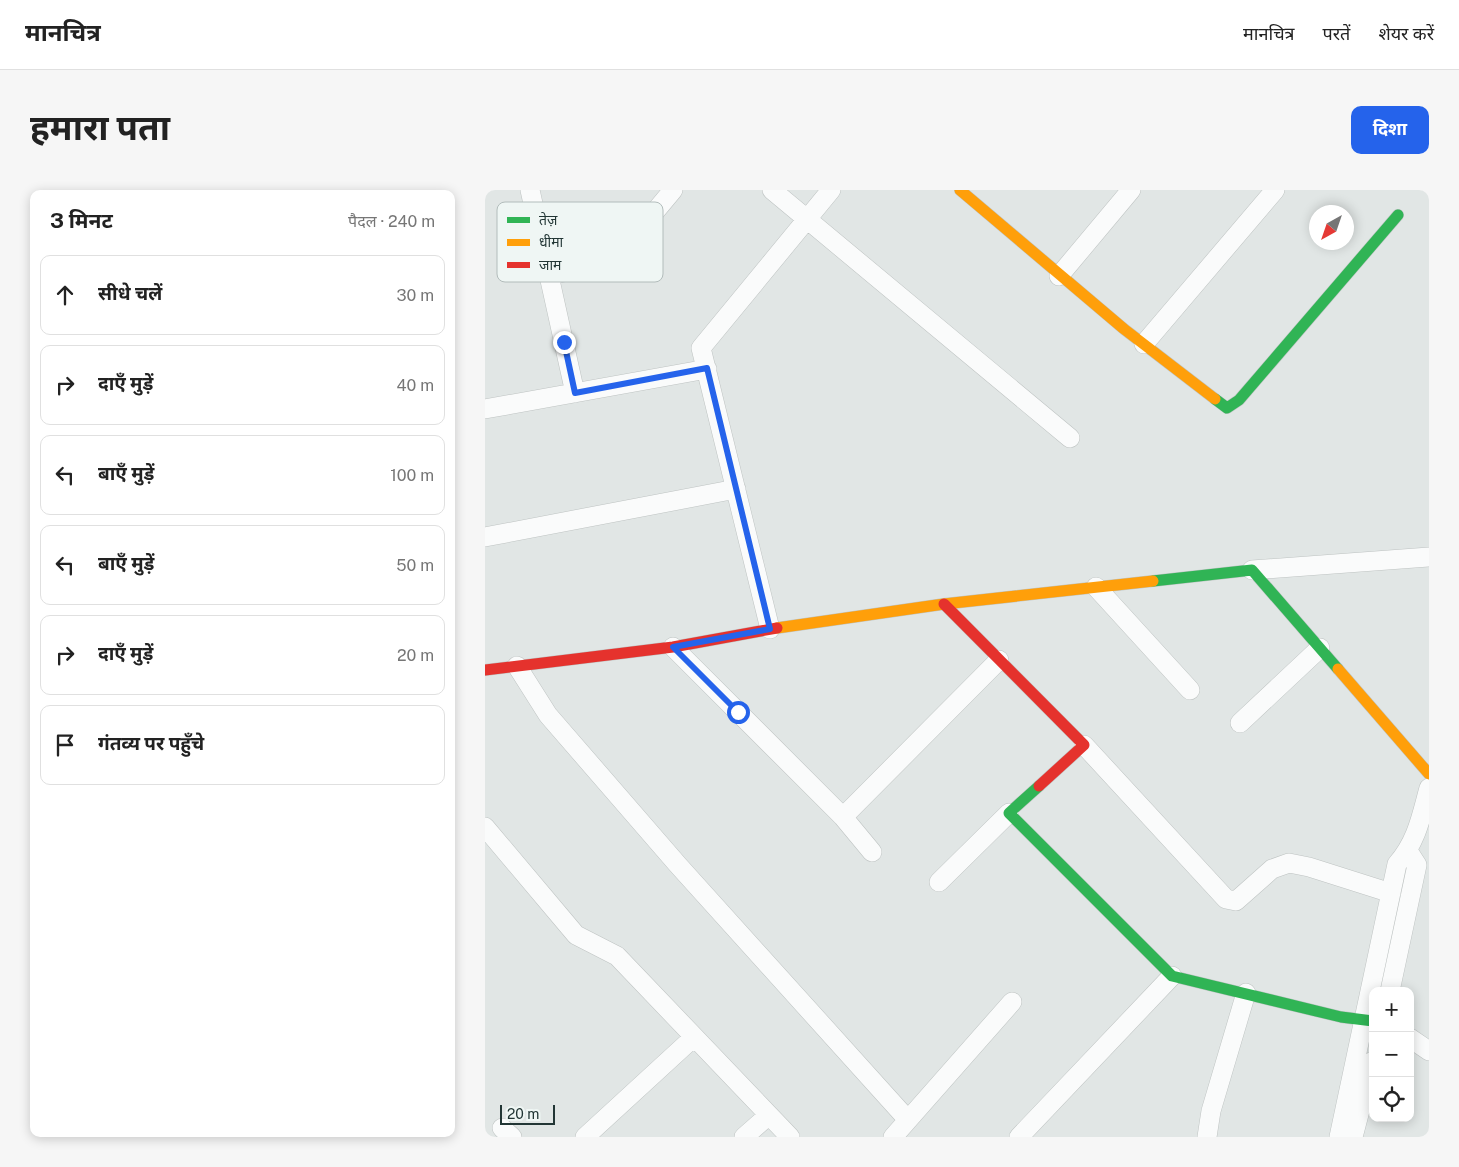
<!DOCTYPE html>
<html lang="hi">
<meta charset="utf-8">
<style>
body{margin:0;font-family:"Public Sans","Noto Sans Devanagari",sans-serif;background:#f6f6f6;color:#222}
.controls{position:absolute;right:15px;bottom:15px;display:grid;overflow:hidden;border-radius:10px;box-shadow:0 2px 12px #0003}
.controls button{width:45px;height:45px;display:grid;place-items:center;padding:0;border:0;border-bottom:1px solid #e0e0e0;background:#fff;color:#222;font:25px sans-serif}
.compass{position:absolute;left:824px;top:15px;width:45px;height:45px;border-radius:50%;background:#fff;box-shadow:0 2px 12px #0003;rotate:220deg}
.scale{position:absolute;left:15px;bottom:12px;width:55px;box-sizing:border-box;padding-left:5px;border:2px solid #223635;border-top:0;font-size:14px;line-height:18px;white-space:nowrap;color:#223635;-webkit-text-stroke:4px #eff6f4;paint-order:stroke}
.stop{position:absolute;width:15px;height:15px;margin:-11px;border:4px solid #2563eb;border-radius:50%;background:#fff}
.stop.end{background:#2563eb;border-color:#fff;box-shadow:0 1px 5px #0008}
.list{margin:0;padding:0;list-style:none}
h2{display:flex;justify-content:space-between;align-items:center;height:65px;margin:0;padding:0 20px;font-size:21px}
h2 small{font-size:16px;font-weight:400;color:#767676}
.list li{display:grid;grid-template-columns:32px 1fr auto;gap:15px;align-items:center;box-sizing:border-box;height:80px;margin:0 10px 10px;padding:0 10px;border:1px solid #e0e0e0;border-radius:10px}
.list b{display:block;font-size:19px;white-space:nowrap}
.list em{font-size:16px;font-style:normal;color:#767676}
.icon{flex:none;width:28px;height:28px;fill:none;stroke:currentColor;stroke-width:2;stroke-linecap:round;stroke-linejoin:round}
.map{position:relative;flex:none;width:944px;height:947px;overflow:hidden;border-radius:10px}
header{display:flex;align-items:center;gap:30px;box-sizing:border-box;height:70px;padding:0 25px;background:#fff;border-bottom:1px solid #e0e0e0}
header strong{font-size:24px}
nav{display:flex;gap:28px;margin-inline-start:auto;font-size:18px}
.intro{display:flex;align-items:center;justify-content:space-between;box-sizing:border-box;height:120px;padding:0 30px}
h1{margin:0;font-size:35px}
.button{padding:12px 22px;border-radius:10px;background:#2563eb;color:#fff;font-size:18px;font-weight:700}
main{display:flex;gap:30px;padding:0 30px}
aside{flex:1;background:#fff;border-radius:10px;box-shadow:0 2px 12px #0003}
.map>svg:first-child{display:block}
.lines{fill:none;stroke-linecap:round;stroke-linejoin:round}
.street-casing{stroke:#bec3c2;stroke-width:20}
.fast-casing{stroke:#bec4c3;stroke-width:12}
.slow-casing{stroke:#bec4c3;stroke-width:12}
.jam-casing{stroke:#bec4c3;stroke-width:12}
.street{stroke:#fafbfb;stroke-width:19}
.fast{stroke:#30b455;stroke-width:11}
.slow{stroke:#ff9f0a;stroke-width:11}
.jam{stroke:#e5322d;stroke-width:11}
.route{stroke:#2563eb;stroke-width:6}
.key{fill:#eff6f4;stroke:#b2bcbb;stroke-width:1}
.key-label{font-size:14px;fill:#223635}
</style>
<header>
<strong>मानचित्र</strong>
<nav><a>मानचित्र</a><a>परतें</a><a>शेयर करें</a></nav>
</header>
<div class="intro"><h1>हमारा पता</h1><a class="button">दिशा</a></div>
<main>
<aside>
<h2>3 मिनट<small>पैदल · 240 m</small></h2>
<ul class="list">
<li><svg class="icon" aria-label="ahead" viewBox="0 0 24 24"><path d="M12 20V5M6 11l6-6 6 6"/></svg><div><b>सीधे चलें</b></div><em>30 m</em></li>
<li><svg class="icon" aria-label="right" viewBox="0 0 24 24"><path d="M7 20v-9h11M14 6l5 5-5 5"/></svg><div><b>दाएँ मुड़ें</b></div><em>40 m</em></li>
<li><svg class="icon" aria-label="left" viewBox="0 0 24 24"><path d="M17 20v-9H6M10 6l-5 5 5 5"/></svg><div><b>बाएँ मुड़ें</b></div><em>100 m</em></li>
<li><svg class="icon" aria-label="left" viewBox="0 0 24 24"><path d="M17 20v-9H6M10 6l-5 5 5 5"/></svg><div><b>बाएँ मुड़ें</b></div><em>50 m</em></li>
<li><svg class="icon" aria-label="right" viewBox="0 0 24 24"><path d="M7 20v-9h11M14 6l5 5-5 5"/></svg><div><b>दाएँ मुड़ें</b></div><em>20 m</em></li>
<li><svg class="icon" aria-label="arrive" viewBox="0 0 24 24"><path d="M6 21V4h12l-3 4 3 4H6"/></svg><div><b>गंतव्य पर पहुँचे</b></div></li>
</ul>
</aside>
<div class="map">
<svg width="944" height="947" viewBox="0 0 944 947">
<rect width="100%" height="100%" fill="#e1e6e5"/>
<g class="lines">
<defs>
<path id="street" d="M 45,0 L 90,203
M 287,0 L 585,248
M 64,85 L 127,73 L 188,0
M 574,86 L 646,0
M 659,154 L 790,0
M 0,219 L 222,179
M 0,347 L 251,299
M 767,380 L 944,367
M 611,397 L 705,500
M 285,439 L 216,158 L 346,0
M 188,457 L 358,627
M 32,476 L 63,525 L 193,675 L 423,930
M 755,533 L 835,458
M 599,555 L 741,709 L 751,711 L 787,679 L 804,673 L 824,677 L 906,703
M 0,637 L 91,745 L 132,766 L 305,947
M 387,662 L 358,627 L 514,470
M 454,692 L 524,623
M 905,801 L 932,675 L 923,661
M 925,848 L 944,861
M 17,938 L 27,947
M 100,947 L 209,847
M 259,947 L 284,925
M 408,947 L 527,812
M 534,947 L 687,786
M 722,947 L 726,921 L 761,803
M 854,947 L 912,674 C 932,651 936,627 944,598
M 868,947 L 888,871"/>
<path id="fast" d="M 730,209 L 742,218 L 754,210 L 913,25
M 668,391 L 767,380 L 853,479
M 554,596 L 524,623 L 687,786 L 856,827 L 888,831"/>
<path id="slow" d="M 475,0 L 639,139 L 730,209
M 292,438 L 459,414 L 668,391
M 853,479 L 944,584"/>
<path id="jam" d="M 459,414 L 599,555 L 554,596
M 0,480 L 188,457 L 292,438"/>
</defs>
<use href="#street" class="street-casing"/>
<use href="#fast" class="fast-casing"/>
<use href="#slow" class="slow-casing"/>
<use href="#jam" class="jam-casing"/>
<use href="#street" class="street"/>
<use href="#fast" class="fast"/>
<use href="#slow" class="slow"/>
<use href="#jam" class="jam"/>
</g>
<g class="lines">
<path class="route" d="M 79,152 L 90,203 L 222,178 L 285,439 L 188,457 L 253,522"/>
</g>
<rect x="12" y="12" width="166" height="80" rx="8" class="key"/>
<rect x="22" y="27" width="23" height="6" fill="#30b455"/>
<rect x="22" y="49" width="23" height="7" fill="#ff9f0a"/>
<rect x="22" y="72" width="23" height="6" fill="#e5322d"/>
<g class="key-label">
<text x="54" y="35">तेज़</text>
<text x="54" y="57">धीमा</text>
<text x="54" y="80">जाम</text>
</g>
</svg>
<div class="controls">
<button>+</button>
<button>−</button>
<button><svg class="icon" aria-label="locate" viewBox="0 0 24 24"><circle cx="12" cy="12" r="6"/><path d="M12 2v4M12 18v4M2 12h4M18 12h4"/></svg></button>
</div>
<svg class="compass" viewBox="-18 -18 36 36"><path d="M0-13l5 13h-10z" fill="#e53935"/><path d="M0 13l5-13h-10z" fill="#767676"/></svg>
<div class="scale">20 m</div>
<div class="stop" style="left:253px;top:522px"></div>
<div class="stop end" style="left:79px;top:152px"></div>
</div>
</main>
